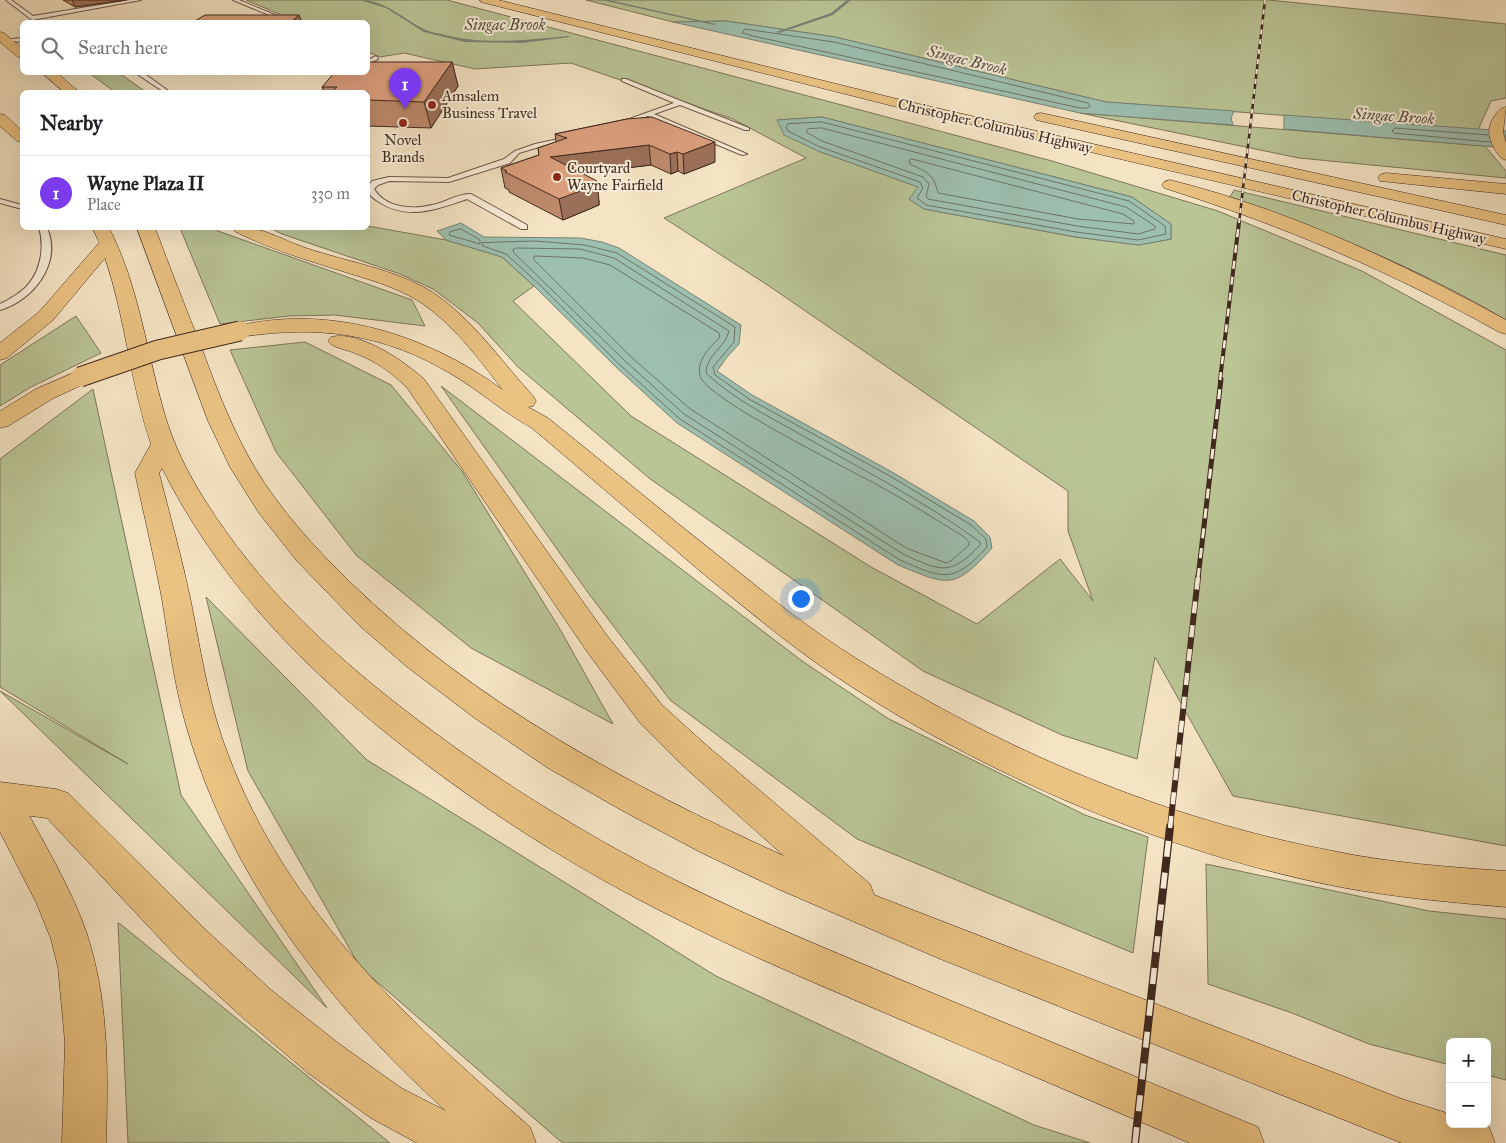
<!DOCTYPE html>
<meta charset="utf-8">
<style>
body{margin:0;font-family:"IM FELL Great Primer",serif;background:#f6f6f6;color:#202124}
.controls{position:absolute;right:15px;bottom:15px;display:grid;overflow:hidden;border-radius:8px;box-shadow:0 5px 20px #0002}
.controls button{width:45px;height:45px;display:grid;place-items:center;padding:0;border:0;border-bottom:1px solid #e0e0e0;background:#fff;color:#202124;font:25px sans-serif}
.you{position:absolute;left:800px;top:598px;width:18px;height:18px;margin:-12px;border:4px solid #fff;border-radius:50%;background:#1a73e8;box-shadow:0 0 0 8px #1a73e833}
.badge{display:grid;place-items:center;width:32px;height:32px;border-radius:50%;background:#7c3aed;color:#fff;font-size:16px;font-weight:700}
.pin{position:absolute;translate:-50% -41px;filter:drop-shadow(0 1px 2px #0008)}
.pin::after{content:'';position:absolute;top:26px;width:18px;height:15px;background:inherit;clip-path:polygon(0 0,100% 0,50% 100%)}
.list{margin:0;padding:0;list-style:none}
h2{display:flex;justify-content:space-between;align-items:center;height:65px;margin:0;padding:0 20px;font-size:21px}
h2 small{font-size:16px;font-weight:400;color:#757577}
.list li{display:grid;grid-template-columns:32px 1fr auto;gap:15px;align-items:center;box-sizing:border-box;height:75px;padding:0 20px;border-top:1px solid #e0e0e0}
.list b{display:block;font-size:19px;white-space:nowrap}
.list p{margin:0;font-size:16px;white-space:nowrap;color:#757577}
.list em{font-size:16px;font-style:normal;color:#757577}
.icon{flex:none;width:28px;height:28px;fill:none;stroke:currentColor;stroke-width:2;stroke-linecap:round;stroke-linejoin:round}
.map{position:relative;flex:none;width:1506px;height:1143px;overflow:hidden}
.search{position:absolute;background:#fff;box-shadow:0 5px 20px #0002;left:20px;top:20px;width:350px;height:55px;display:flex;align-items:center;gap:12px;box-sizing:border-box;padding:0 18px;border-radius:8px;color:#757577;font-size:19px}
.panel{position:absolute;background:#fff;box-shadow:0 5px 20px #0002;left:20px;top:90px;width:350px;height:140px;border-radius:8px}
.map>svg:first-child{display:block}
.green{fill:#bac596;stroke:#7d765a;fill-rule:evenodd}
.water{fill:#9dbfaf;stroke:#788375}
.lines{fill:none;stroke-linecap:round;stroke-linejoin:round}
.shore{stroke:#6e7466;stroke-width:1}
.stream{fill:#788375;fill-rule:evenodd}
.lane-casing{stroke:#6d5748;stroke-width:2}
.primary-casing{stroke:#40281e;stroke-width:1}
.highway-casing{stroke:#40281e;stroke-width:1}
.lane{fill:#f8edd9;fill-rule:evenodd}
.primary{fill:#eac282;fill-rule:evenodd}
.highway{fill:#eac282;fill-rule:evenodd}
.rail-far4-casing{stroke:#40281e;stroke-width:2.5}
.rail-far3-casing{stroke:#40281e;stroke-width:4}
.rail-far2-casing{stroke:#40281e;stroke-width:5}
.rail-far1-casing{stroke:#40281e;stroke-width:6}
.rail-casing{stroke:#40281e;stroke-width:8}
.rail-far4{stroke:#f8edd9;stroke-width:2;stroke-dasharray:5;stroke-linecap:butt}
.rail-far3{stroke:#f8edd9;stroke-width:2.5;stroke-dasharray:8;stroke-linecap:butt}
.rail-far2{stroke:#f8edd9;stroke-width:3;stroke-dasharray:10;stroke-linecap:butt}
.rail-far1{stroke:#f8edd9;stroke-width:4.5;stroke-dasharray:12;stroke-linecap:butt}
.rail{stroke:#f8edd9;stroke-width:5.5;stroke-dasharray:16;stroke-linecap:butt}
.highway-bridge-casing{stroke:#40281e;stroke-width:21;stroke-linecap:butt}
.highway-bridge{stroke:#eac282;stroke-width:19}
.wall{fill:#be8a6c;stroke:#40281e}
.shaded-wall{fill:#9b7058;stroke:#40281e}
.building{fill:#dda07e;stroke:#40281e}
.poi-dot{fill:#8f2418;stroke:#f8edd9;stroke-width:2}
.labels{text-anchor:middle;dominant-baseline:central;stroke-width:4;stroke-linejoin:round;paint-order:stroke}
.far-poi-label{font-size:15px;fill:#40281e;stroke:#f8edd9;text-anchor:start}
.far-street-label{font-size:15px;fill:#40281e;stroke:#f8edd9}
.far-water-label{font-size:16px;font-style:italic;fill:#574e42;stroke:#f8edd9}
</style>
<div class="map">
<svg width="1506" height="1143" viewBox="0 0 1506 1143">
<rect width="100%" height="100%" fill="#f5e4c4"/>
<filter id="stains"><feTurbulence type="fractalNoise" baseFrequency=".004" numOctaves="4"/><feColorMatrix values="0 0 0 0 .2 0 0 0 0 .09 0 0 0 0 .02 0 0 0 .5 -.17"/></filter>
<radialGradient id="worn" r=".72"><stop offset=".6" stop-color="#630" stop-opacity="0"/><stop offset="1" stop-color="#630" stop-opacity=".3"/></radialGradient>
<path class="green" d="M 246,0 L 447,0 L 1052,161 L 1218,211 L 1362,271 L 1506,350 L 1506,846 L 1233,796 L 1155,657 L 1137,759 L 1062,735 L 923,671 L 649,478 L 518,367 L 478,323 L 433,289 L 400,274 L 282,234 L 270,228 L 368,226 L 446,240 L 502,257 L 534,286 L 513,301 L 631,416 L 871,567 L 977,624 L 1060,559 L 1093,601 L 1068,531 L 1068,491 L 769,286 L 664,218 L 806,158 L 733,119 L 571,63 L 475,69 L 404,53 L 380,57 L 368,52 L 368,22 L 298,22 ZM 822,117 L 1132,197 L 1171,224 L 1171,239 L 1139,245 L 1075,237 L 924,209 L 909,199 L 919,187 L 818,151 L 777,120 Z
M 586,0 L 1269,0 L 1506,24 L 1506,98 L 1491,101 L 1478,130 L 1106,102 L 835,37 L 726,21 L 673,22 Z
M 89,73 L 119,73 L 146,92 L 115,92 Z
M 1080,113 L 1485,146 L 1506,171 L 1506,178 L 1299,158 Z
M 1234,190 L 1506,255 L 1506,320 C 1419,268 1325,231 1230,197 Z
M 180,228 L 214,228 L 218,231 L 412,300 L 425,326 L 335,315 L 289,316 L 220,324 Z
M 76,316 L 101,353 L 31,387 L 0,406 L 0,365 Z
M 305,342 L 391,385 L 462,471 L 561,631 L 613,724 L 471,648 L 356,555 L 276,452 L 230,350 Z
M 441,386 L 802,661 L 889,719 L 1085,815 L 1148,837 L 1133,953 L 857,839 L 670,700 L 589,594 Z
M 93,389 L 181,795 L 327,1008 L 0,691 L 128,764 L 0,687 L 0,459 Z
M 206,597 L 367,760 L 716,976 L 1034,1125 L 1090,1143 L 564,1143 L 559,1140 L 360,967 L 248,771 Z
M 1206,864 L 1429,911 L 1506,919 L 1506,1080 L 1487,1075 L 1487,1042 L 1450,1042 L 1450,1065 L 1369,1044 L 1292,1013 L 1208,984 Z
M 118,923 L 119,923 L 390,1143 L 128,1143 Z"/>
<path class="water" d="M 726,21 L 835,37 L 1106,102 L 1234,111 L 1231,118 L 1233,125 L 1080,113 L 673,22 Z
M 1284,115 L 1506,131 L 1506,148 L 1284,129 Z
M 822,117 L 1132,197 L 1171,224 L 1171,239 L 1139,245 L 1076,237 L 924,209 L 909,199 L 918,187 L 818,151 L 784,135 L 777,120 Z
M 461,223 L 484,237 L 581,238 L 602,242 L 619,248 L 741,325 L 739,344 L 727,357 L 717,371 L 752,395 L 892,472 L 974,521 L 990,537 L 992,548 C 954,591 947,585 898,565 L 677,423 L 617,368 L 534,286 L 502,257 L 446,240 L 437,231 Z"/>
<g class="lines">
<path class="shore" d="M 745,29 L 834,42 L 1088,103 L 1090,106 L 1088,108 L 1080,108 L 753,36 L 743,33 Z
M 822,122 L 1129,201 L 1165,226 L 1166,234 L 1138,240 L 1076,232 L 926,205 L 917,198 L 923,188 L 920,182 L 820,147 L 788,131 L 786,127 L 788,124 Z
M 822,128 L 1126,207 L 1155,226 L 1155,229 L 1138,234 L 1077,226 L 928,199 L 926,196 L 929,184 L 923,177 L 822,141 L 806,132 L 808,129 Z
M 1488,135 L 1395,128 L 1392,131 L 1394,133 L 1490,142
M 912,159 L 1123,214 L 1134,221 L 1134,224 L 1078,219 L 938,193 C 933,173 928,173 910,164 L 909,161 Z
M 461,229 L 480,240 L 480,244 L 449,235 L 450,232 Z
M 535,241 L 585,245 L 617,253 L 735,327 L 734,342 L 713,367 L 715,375 L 749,399 L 890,476 L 971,525 L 986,539 L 987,547 C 953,584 944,579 900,560 L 680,419 L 620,365 L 538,283 L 506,254 L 483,246 L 482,243 Z
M 516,248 L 580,249 L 614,258 L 729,331 C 725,348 706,355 706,373 C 732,398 766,415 798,433 C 859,468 923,500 980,542 L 980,545 C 950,577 940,571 903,554 L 684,414 L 624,360 L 514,253 L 513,250 Z
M 535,256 L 583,258 L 610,265 L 719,333 L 720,337 C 710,347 696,361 700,376 C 706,399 853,471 881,487 C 909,502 936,520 963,536 L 969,542 L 969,545 L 951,561 L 946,563 L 906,548 L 689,408 L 629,355 L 534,260 Z"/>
<path class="stream" d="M 360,0 C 387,0 403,20 426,30 C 432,33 439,33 445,35 C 485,45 527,40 568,36 L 570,37 L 522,43 L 465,42 L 424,32 L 386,8 Z
M 602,0 L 609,0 L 716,24 L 714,25 Z
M 847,0 L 851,0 L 833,15 L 779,33 L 776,32 L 831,13 Z"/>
<defs>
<path id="lane" d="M 6,0 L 11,0 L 33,16 L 130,0 L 141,0 L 32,20 Z
M 233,0 L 239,0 L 292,22 L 286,22 Z
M 22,38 L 22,42 L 2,40 Z
M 376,56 L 378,59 L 368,64 L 368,60 Z
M 134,72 L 142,72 L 170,92 L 164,92 Z
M 622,79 L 626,79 L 749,128 L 749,130 L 745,130 L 680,105 L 654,114 L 747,154 L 742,155 L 648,116 L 618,125 L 618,123 L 674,103 L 622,81 Z
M 572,136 L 574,137 L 574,139 L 539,147 L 519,153 L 510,163 L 449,182 L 389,181 L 378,185 L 374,189 C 385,208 413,210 432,205 C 445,203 458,193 471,194 L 527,225 L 527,229 L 521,229 L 467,199 C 438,209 408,221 379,202 C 373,198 368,195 368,187 L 372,181 L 389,177 L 448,178 L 504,159 L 515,151 L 535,144 Z
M 0,199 L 22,205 L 22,209 L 0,203 Z
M 39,228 L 47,228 C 62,263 34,300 0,310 L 0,304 C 23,293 37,281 41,255 C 42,246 42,237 39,228 Z"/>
<path id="primary" d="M 0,786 C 3,787 8,788 11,790 C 18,794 36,828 41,837 C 58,868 81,911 90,944 C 109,1009 108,1076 106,1143 L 62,1143 L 65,1042 L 58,967 L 51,939 L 36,902 L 0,832 Z"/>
<path id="highway" d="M 480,0 L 498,0 L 893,98 L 1506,239 L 1506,249 L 893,106 L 481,2 Z
M 0,32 L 4,33 L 22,48 L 22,58 L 18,57 L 0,42 Z
M 41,72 L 56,72 L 79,92 L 64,92 Z
M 1506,107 L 1503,132 L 1506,143 L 1506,160 L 1501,158 C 1491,145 1484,132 1494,117 C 1497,112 1500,108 1506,107 Z
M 1041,113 L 1506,215 L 1506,225 L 1036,120 L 1034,117 L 1036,114 Z
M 0,114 L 5,115 L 22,131 L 22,142 L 17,141 L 0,126 Z
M 1386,173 L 1506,184 L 1506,194 L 1380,181 L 1378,178 L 1380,175 Z
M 1170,180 C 1287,209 1400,262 1506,320 L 1506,334 L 1499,332 C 1392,272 1282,225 1164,188 L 1162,185 L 1164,182 Z
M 93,228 L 109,228 C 139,286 146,350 164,412 C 173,444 188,474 206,502 C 258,584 326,649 402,708 C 487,774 579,832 675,880 C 761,923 849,958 937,995 C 1044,1039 1151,1083 1258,1127 L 1264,1143 L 1190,1143 C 1097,1103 1004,1064 911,1024 C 834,991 756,959 681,921 C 573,868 472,803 379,727 C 289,653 215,573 162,468 L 159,473 C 170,516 182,558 191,602 C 200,647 207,694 222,738 C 279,904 402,1015 530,1127 L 536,1143 L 417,1143 L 371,1118 L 308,1073 L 242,1017 L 180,960 L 47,818 L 0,812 L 0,782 L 56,789 L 68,793 L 208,932 L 270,989 L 338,1043 L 401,1088 L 446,1111 C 329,1005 230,879 186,725 C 174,684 169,641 162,599 C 154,556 144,515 135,473 L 151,444 C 130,383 126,319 105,258 L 53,320 L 7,358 L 0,360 L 0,343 L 39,312 L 99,243 Z
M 137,228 L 155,228 C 170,268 186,309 202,349 C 217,390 233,431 255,468 C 280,510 315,548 350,582 C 473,702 628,785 784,856 L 681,764 L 640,723 L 588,653 L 408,389 C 392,372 374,360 352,352 C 344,349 333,348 328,341 L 331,337 C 359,330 404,361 424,379 L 608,637 L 662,705 L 705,744 L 870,884 L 874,895 L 1402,1099 L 1450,1114 L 1450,1124 L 1481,1124 L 1489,1127 L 1495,1143 L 1402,1143 L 938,958 L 778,889 L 700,852 L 623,811 L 548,768 L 476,719 L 406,666 L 360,626 L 297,561 L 259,513 L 230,467 L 208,421 Z
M 233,228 C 258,224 282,240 306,248 C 347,262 395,269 432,292 C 472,318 501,361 533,396 L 536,401 L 533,406 L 528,407 L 548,418 C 609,467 669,517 730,565 C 771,598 812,631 857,659 C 1002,750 1164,819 1333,851 C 1390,863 1448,867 1506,871 L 1506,907 C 1448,902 1391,897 1335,886 C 1164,852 978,772 834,675 C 789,645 748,610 706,576 C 648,527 590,477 532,428 C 504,413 480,391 453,375 C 384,333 318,325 240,337 L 233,335 L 230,331 L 233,327 C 328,303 426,334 503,390 C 478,358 452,322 417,300 C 394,286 367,279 342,271 C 306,260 270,249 236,232 Z
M 80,370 L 88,372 L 91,377 L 88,382 L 52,399 L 8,426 L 0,428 L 0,411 L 36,389 Z"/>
</defs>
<use href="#lane" class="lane-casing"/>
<use href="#primary" class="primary-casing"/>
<use href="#highway" class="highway-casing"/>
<use href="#lane" class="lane"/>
<use href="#primary" class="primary"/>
<use href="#highway" class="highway"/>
<defs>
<path id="rail-far4" d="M 1239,223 L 1265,0"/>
<path id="rail-far3" d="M 1220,380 L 1239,222"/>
<path id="rail-far2" d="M 1198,578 L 1221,379"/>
<path id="rail-far1" d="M 1170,828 L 1198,577"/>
<path id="rail" d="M 1135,1143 L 1170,827"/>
</defs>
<use href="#rail-far4" class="rail-far4-casing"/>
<use href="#rail-far3" class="rail-far3-casing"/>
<use href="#rail-far2" class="rail-far2-casing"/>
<use href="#rail-far1" class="rail-far1-casing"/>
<use href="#rail" class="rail-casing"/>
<use href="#rail-far4" class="rail-far4"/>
<use href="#rail-far3" class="rail-far3"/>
<use href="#rail-far2" class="rail-far2"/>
<use href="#rail-far1" class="rail-far1"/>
<use href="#rail" class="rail"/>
<defs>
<path id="highway-bridge" d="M 80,377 L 158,350 L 240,331"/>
</defs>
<use href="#highway-bridge" class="highway-bridge-casing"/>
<use href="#highway-bridge" class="highway-bridge"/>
</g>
<path class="wall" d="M 63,0 L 126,0 L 75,7 Z
M 452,62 L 458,86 L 431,128 L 368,126 L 368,92 L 324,92 L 322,87 Z
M 627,119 L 715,162 L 684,174 L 678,171 L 671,174 L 651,165 L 583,173 L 599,201 L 599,205 L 563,220 L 509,192 L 509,190 L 505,188 L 501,168 L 539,155 L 538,148 L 556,142 L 555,134 Z"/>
<path class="shaded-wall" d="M 72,0 L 126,0 L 75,7 Z
M 299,15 L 302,22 L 291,22 Z
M 452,62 L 458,86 L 431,128 L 424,102 Z
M 715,142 L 715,162 L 684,174 L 683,154 Z
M 649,145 L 651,165 L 553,177 L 550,157 Z
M 677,152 L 678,171 L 671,174 L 670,154 Z
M 597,181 L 599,201 L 599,205 L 563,220 L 559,199 Z"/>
<path class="building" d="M 205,15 L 299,15 L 291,22 L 193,22 Z
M 368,62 L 452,62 L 424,102 L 368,100 L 368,92 L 331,92 L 337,87 L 322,87 L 335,72 L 368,72 Z
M 652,117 L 715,142 L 683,154 L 677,152 L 670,154 L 649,145 L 550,157 L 597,181 L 592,183 L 596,185 L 559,199 L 505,172 L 507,171 L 501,168 L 539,155 L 538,148 L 567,138 L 555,134 L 627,119 Z"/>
<g class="poi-dot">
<circle cx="432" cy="105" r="5"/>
<circle cx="403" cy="123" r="5"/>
<circle cx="557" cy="177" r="5"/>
</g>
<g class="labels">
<g class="far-poi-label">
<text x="442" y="96">Amsalem<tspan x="442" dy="17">Business Travel</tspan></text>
<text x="403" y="140" text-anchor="middle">Novel<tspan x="403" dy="17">Brands</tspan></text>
<text x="567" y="168">Courtyard<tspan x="567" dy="17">Wayne Fairfield</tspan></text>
</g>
<g class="far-street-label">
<text transform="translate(995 126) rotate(13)">Christopher Columbus Highway</text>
<text transform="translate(1389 217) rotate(13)">Christopher Columbus Highway</text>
</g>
<g class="far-water-label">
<text x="505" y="24">Singac Brook</text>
<text transform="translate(967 60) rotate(14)">Singac Brook</text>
<text transform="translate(1394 116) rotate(4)">Singac Brook</text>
</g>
</g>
<rect width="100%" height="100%" filter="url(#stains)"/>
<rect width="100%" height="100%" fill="url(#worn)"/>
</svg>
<div class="controls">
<button>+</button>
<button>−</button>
</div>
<div class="you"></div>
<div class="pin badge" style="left:405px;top:109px">1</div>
<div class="search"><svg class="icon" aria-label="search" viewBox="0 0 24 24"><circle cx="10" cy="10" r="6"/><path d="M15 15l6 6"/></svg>Search here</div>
<section class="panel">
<h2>Nearby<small></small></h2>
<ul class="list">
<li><span class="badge">1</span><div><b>Wayne Plaza II</b><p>Place</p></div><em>330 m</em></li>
</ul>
</section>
</div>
